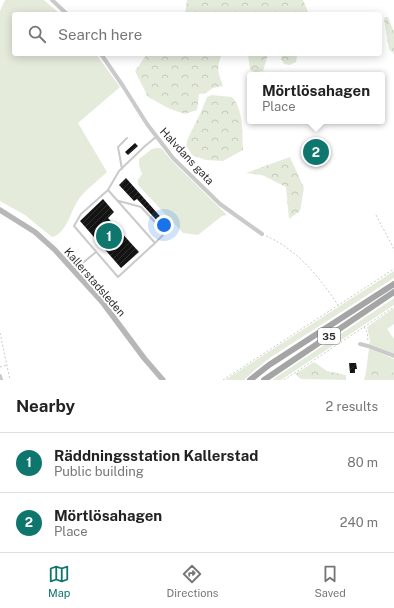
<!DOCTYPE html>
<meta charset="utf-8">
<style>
body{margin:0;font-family:"Public Sans",sans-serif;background:#f6f6f6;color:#222}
.you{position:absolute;left:164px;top:225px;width:14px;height:14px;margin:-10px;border:3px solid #fff;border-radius:50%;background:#1a73e8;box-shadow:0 0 0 6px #1a73e833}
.badge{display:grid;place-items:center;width:26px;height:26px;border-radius:50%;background:#0f766e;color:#fff;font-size:13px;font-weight:700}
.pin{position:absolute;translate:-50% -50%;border:2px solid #fff;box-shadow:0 1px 4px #0006}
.popup{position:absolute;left:247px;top:72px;width:138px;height:52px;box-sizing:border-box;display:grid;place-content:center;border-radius:4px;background:#fff;filter:drop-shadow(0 1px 3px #0005);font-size:13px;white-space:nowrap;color:#767676}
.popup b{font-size:15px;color:#222}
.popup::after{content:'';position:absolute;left:50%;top:100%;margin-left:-8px;border:8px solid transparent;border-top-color:#fff}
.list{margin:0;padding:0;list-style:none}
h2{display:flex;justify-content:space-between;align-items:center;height:52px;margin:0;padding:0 16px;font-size:17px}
h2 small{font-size:13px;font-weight:400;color:#767676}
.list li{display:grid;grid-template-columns:26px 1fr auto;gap:12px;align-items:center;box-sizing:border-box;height:60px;padding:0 16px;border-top:1px solid #e0e0e0}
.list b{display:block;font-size:15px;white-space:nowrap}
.list p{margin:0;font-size:13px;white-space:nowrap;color:#767676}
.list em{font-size:13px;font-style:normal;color:#767676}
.icon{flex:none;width:22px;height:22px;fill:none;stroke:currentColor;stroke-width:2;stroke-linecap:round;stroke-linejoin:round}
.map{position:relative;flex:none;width:394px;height:380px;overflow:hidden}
.search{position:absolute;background:#fff;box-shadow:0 2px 10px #0003;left:12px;right:12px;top:12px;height:44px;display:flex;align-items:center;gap:10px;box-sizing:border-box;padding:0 14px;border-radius:4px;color:#767676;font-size:15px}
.sheet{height:172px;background:#fff}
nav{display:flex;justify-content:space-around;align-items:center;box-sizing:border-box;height:56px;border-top:1px solid #e0e0e0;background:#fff;font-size:11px;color:#767676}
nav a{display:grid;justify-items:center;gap:2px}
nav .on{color:#0f766e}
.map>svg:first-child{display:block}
.grass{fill:#e4ebdb}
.forest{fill:url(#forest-crowns)}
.building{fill:url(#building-hatch)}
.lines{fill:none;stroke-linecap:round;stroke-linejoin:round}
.path{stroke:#cacaca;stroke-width:1;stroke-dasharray:2 2;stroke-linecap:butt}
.lane{stroke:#cacaca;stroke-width:2}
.street{stroke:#cacaca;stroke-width:4}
.secondary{stroke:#b7b7b7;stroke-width:5.5}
.primary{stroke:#a5a5a5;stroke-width:6}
.labels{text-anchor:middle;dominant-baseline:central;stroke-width:4;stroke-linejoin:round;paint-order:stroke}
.shield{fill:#fff;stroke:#6c6c6c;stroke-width:1}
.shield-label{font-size:10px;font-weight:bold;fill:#2d2d2d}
.street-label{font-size:11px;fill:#2d2d2d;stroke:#fff}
</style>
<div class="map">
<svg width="394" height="380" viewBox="0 0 394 380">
<defs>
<pattern id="forest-crowns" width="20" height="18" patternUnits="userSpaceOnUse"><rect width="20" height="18" fill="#e4ebdb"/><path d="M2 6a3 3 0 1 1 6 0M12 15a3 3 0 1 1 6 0" fill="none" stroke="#c4cabc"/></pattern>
<pattern id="building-hatch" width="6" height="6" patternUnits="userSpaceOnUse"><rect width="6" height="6" fill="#141414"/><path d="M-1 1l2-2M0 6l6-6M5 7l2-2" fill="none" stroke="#2e2e2e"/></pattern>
</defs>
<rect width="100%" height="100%" fill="#fff"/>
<path class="grass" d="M 5,0 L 44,0 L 60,14 L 14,14 L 14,54 L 96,54 L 120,87 L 78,123 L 107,172 C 99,180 85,190 79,199 C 71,209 67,234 52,237 L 25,215 L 0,201 L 0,11 Z
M 156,148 L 161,148 L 172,161 L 227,215 L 222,216 L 198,235 L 183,233 L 138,185 L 138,180 L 142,174 L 139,165 L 139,159 L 152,149 Z
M 394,271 L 394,278 L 271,357 L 256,369 L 244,380 L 225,380 Z
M 394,298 L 394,305 L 281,380 L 272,380 Z
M 394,308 L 394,324 L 387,329 L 394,339 L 394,355 L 369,345 L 370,341 L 367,327 Z
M 369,348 L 394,359 L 394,373 L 390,371 L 366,372 Z"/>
<path class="forest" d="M 187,0 L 303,0 L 309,14 L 185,14 Z
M 385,17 L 388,17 L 394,32 L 394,54 L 389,49 L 384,19 Z
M 147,54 L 222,54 C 216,67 218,73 223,86 L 213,88 L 206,93 L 199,94 L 197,110 L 185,114 L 170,109 L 148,97 L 135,71 Z
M 248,54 L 268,54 L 263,71 L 255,72 L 250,70 Z
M 282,54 L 295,54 L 297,56 L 296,62 L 290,65 L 284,64 L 281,59 Z
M 212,95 L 232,97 C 244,110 242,133 243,150 L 223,161 L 206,160 L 192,155 L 186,145 L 188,138 L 201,112 L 207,97 Z
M 290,157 L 304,188 L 300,211 L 289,219 L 286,187 L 262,175 L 246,173 Z
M 314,362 L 327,371 L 346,375 L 346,380 L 301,379 L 295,374 Z
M 369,367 C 377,367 387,369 394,373 L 394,380 L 364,380 L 366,372 Z"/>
<path class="building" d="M 135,143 L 138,146 L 128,155 L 125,152 Z
M 126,178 L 166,223 L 162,226 L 137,199 L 134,201 L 119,185 Z
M 103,199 L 114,212 L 108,218 L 139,252 L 121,268 L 80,221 Z
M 349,363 L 356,363 L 357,369 L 355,369 L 355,373 L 350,373 Z"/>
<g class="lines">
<path class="path" d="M 376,215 L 394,249
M 266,236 C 298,250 319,277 338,305
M 364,327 L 367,332 L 368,341
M 0,333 L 10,380
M 0,367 L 7,365
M 223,380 L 394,269
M 284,380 L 394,307"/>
<path class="lane" d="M 122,169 L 118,147 L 127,138
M 108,190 L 155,243 L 118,277 L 74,226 L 81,214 L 108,190 L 119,171 L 145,146 L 156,137
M 119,201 L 141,207 L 165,233 L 155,243
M 74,270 L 96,252"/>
<path class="street" d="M 52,0 L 67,14
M 101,54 L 123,86 L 147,124 L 173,158 L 220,204 L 262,234
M 360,344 L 368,346 L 394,356
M 0,376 L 1,380"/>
<path class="secondary" d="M 0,210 L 35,232 L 55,250 L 103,303 L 144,358 L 163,380"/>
<path class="primary" d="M 250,380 L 269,365 L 394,284
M 264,380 L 394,292"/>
</g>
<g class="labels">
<rect class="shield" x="318" y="328" width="22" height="16" rx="3"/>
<g class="shield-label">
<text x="329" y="336">35</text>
</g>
<g class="street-label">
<text transform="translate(187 156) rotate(47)">Halvdans gata</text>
<text transform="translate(95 282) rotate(49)">Kallerstadsleden</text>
</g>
</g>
</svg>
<div class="you"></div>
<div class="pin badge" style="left:109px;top:236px">1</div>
<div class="pin badge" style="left:316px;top:152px">2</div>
<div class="popup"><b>Mörtlösahagen</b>Place</div>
<div class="search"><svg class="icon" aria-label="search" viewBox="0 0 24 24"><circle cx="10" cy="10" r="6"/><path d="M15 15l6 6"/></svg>Search here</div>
</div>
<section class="sheet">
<h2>Nearby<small>2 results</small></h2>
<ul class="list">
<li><span class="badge">1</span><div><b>Räddningsstation Kallerstad</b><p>Public building</p></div><em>80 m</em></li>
<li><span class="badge">2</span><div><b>Mörtlösahagen</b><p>Place</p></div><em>240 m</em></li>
</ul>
</section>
<nav>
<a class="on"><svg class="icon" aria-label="map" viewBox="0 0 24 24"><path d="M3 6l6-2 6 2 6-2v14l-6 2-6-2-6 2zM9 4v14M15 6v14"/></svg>Map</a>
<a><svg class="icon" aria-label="directions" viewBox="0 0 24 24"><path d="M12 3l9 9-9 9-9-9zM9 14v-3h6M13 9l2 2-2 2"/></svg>Directions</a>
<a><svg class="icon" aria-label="saved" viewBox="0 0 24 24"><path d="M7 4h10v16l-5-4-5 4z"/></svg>Saved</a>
</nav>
